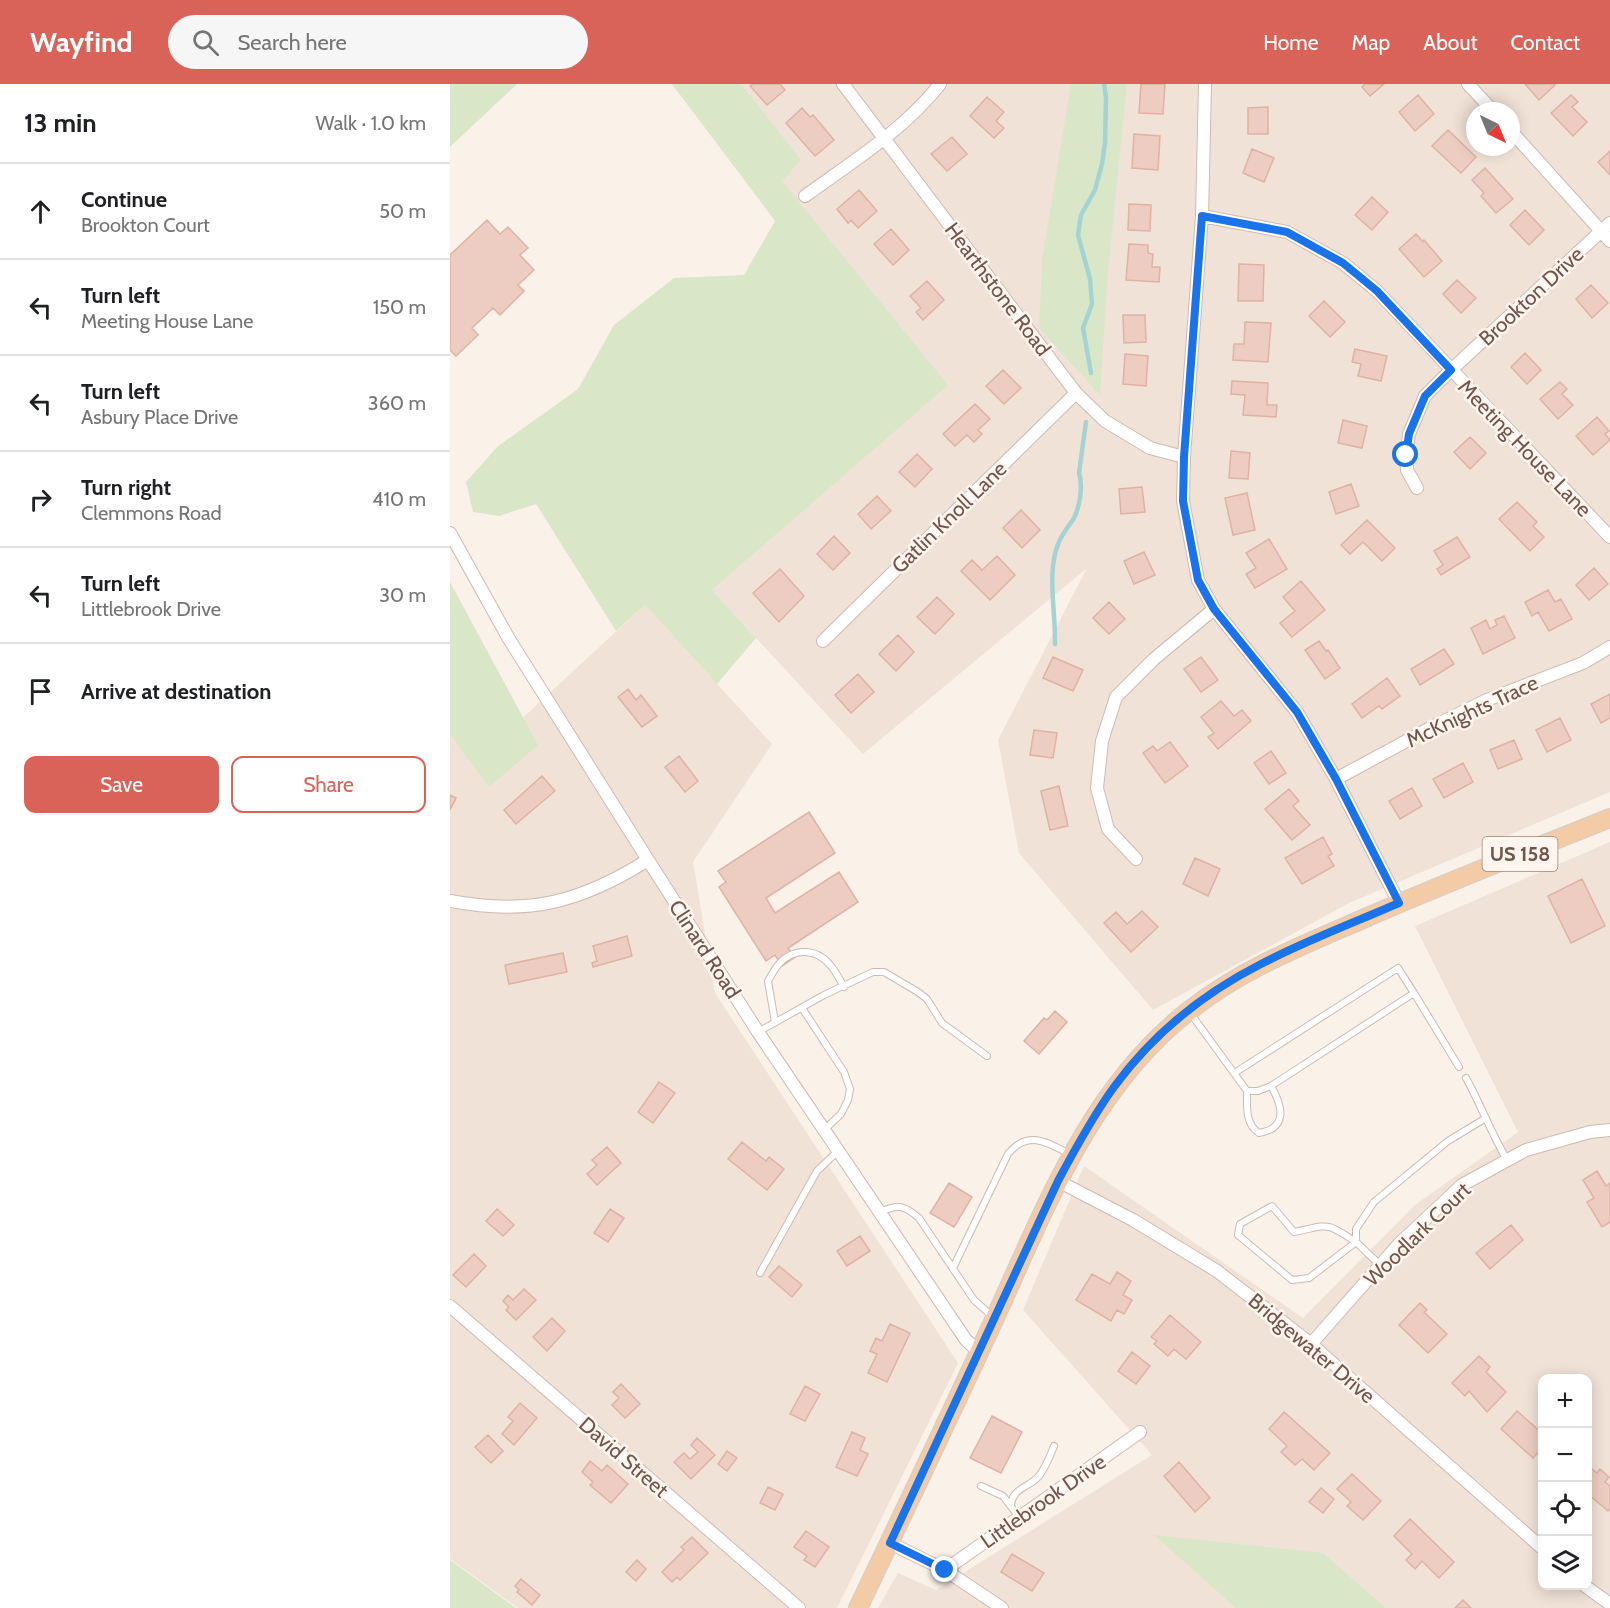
<!DOCTYPE html>
<meta charset="utf-8">
<style>
body{margin:0;font-family:Cabin,sans-serif;background:#f6f6f6;color:#202124}
.controls{position:absolute;right:18px;bottom:18px;display:grid;overflow:hidden;border-radius:12px;box-shadow:0 3px 15px #0003}
.controls button{width:54px;height:54px;display:grid;place-items:center;padding:0;border:0;border-bottom:2px solid #e0e0e0;background:#fff;color:#202124;font:30px sans-serif}
.compass{position:absolute;left:1016px;top:18px;width:54px;height:54px;border-radius:50%;background:#fff;box-shadow:0 3px 15px #0003;rotate:137deg}
.stop{position:absolute;width:18px;height:18px;margin:-14px;border:4px solid #1a73e8;border-radius:50%;background:#fff}
.stop.end{background:#1a73e8;border-color:#fff;box-shadow:0 2px 6px #0008}
.list{margin:0;padding:0;list-style:none}
h2{display:flex;justify-content:space-between;align-items:center;height:78px;margin:0;padding:0 24px;font-size:26px}
h2 small{font-size:20px;font-weight:400;color:#757577}
.list li{display:grid;grid-template-columns:39px 1fr auto;gap:18px;align-items:center;box-sizing:border-box;height:96px;padding:0 24px;border-top:2px solid #e0e0e0}
.list b{display:block;font-size:22px;white-space:nowrap}
.list p{margin:0;font-size:20px;white-space:nowrap;color:#757577}
.list em{font-size:20px;font-style:normal;color:#757577}
.actions{display:flex;gap:12px;padding:18px 24px}
.actions a{flex:1;padding:14px 0;border:2px solid #d96359;border-radius:12px;text-align:center;font-size:21px;color:#d96359}
.actions .main{background:#d96359;color:#fff}
.icon{flex:none;width:33px;height:33px;fill:none;stroke:currentColor;stroke-width:2;stroke-linecap:round;stroke-linejoin:round}
.map{position:relative;flex:none;width:1160px;height:1524px;overflow:hidden}
header{display:flex;align-items:center;gap:36px;box-sizing:border-box;height:84px;padding:0 30px;background:#d96359;color:#fff}
header strong{font-size:28px}
nav{display:flex;gap:33px;margin-inline-start:auto;font-size:21px}
.search{width:420px;height:54px;background:#f6f6f6;display:flex;align-items:center;gap:15px;box-sizing:border-box;padding:0 21px;border-radius:33px;color:#757577;font-size:22px}
main{display:flex}
aside{flex:1;background:#fff}
.map>svg:first-child{display:block}
.residential{fill:#f1e2d7;fill-rule:evenodd}
.green{fill:#d9e7c8}
.lines{fill:none;stroke-linecap:round;stroke-linejoin:round}
.stream{stroke:#a5d3d3;stroke-width:4.5}
.building{fill:#edcdc2;stroke:#dfb2a4;stroke-width:1.5}
.lane-casing{stroke:#cebab2;stroke-width:8}
.street-casing{stroke:#cebab2;stroke-width:14}
.primary-casing{stroke:#d5ccca;stroke-width:20}
.lane{stroke:#fff;stroke-width:6}
.street{stroke:#fff;stroke-width:12}
.primary{stroke:#f3cca7;stroke-width:18}
.route{stroke:#1a73e8;stroke-width:8}
.labels{text-anchor:middle;dominant-baseline:central;stroke-width:5;stroke-linejoin:round;paint-order:stroke}
.shield{fill:#fdf5ee;stroke:#9c867e;stroke-width:1.5}
.shield-label{font-size:20px;font-weight:bold;fill:#72564e}
.street-label{font-size:21px;fill:#72564e;stroke:#fdf5ee}
</style>
<header>
<strong>Wayfind</strong>
<div class="search"><svg class="icon" aria-label="search" viewBox="0 0 24 24"><circle cx="10" cy="10" r="6"/><path d="M15 15l6 6"/></svg>Search here</div>
<nav><a>Home</a><a>Map</a><a>About</a><a>Contact</a></nav>
</header>
<main>
<aside>
<h2>13 min<small>Walk · 1.0 km</small></h2>
<ul class="list">
<li><svg class="icon" aria-label="ahead" viewBox="0 0 24 24"><path d="M12 20V5M6 11l6-6 6 6"/></svg><div><b>Continue</b><p>Brookton Court</p></div><em>50 m</em></li>
<li><svg class="icon" aria-label="left" viewBox="0 0 24 24"><path d="M17 20v-9H6M10 6l-5 5 5 5"/></svg><div><b>Turn left</b><p>Meeting House Lane</p></div><em>150 m</em></li>
<li><svg class="icon" aria-label="left" viewBox="0 0 24 24"><path d="M17 20v-9H6M10 6l-5 5 5 5"/></svg><div><b>Turn left</b><p>Asbury Place Drive</p></div><em>360 m</em></li>
<li><svg class="icon" aria-label="right" viewBox="0 0 24 24"><path d="M7 20v-9h11M14 6l5 5-5 5"/></svg><div><b>Turn right</b><p>Clemmons Road</p></div><em>410 m</em></li>
<li><svg class="icon" aria-label="left" viewBox="0 0 24 24"><path d="M17 20v-9H6M10 6l-5 5 5 5"/></svg><div><b>Turn left</b><p>Littlebrook Drive</p></div><em>30 m</em></li>
<li><svg class="icon" aria-label="arrive" viewBox="0 0 24 24"><path d="M6 21V4h12l-3 4 3 4H6"/></svg><div><b>Arrive at destination</b></div></li>
</ul>
<div class="actions"><a class="main">Save</a><a>Share</a></div>
</aside>
<div class="map">
<svg width="1160" height="1524" viewBox="0 0 1160 1524">
<rect width="100%" height="100%" fill="#faf1e8"/>
<path class="residential" d="M 222,0 L 1160,0 L 1160,708 L 899,819 L 703,926 L 569,769 L 548,656 L 637,484 L 413,670 L 262,506 L 467,323 ZM 1025,27 L 1061,27 L 1061,63 L 1025,63 Z
M 195,521 L 322,660 L 243,778 L 265,909 L 508,1279 L 387,1524 L 68,1524 L 0,1475 L 0,610 L 41,663 Z
M 1160,758 L 1160,1524 L 428,1524 L 448,1489 L 486,1506 L 702,1371 L 573,1226 L 634,1082 L 853,1234 L 965,1121 L 1068,1048 L 965,842 ZM 1092,1294 L 1138,1294 L 1138,1502 L 1092,1502 Z"/>
<path class="green" d="M 0,0 L 67,0 L 0,63 Z
M 222,0 L 291,0 L 351,76 L 332,97 L 498,301 L 262,506 L 306,554 L 267,600 L 195,521 L 166,547 L 86,420 L 49,432 L 23,428 L 16,398 L 48,362 L 128,305 L 164,241 L 224,194 L 294,191 L 325,137 Z
M 621,0 L 677,0 L 658,187 L 650,311 L 589,244 L 592,176 Z
M 0,498 L 88,661 L 39,703 L 0,651 Z
M 704,1451 L 873,1469 L 936,1524 L 786,1524 Z
M 0,1476 L 66,1524 L 0,1524 Z"/>
<g class="lines">
<path class="stream" d="M 641,289 L 633,244 L 642,220 L 640,195 L 628,151 L 631,131 L 645,106 L 652,80 L 655,59 L 656,13 L 654,0
M 605,560 C 606,529 596,486 609,458 C 612,450 619,442 624,434 C 630,422 633,402 629,389 L 636,338"/>
</g>
<path class="building" d="M 303,0 L 330,0 L 335,6 L 317,21 L 300,2 Z
M 691,0 L 715,0 L 713,30 L 689,29 Z
M 915,0 L 934,0 L 920,12 L 912,3 Z
M 1075,0 L 1104,0 L 1105,1 L 1089,16 Z
M 968,11 L 984,30 L 965,47 L 949,28 Z
M 1121,11 L 1128,18 L 1122,23 L 1137,38 L 1123,52 L 1101,29 Z
M 537,13 L 554,28 L 546,37 L 554,44 L 544,54 L 520,32 Z
M 818,23 L 818,50 L 798,50 L 798,24 Z
M 352,24 L 360,33 L 363,31 L 384,56 L 365,72 L 336,39 Z
M 998,46 L 1026,73 L 1011,89 L 982,62 Z
M 684,50 L 710,52 L 708,86 L 682,84 Z
M 502,53 L 517,70 L 497,87 L 481,70 Z
M 802,65 L 824,74 L 814,98 L 793,89 Z
M 1160,67 L 1160,91 L 1148,78 Z
M 1035,84 L 1063,115 L 1046,129 L 1031,112 L 1034,109 L 1022,96 Z
M 409,106 L 427,127 L 408,144 L 401,136 L 398,139 L 387,125 Z
M 922,113 L 938,128 L 922,146 L 905,131 Z
M 679,120 L 701,121 L 700,147 L 678,146 Z
M 1075,126 L 1094,146 L 1079,161 L 1060,141 Z
M 37,136 L 50,150 L 58,143 L 78,164 L 70,171 L 84,186 L 68,201 L 74,207 L 50,231 L 43,224 L 22,244 L 28,251 L 6,272 L 0,266 L 0,171 Z
M 441,145 L 459,166 L 443,181 L 424,160 Z
M 966,150 L 973,158 L 974,156 L 992,177 L 974,193 L 949,165 Z
M 679,160 L 698,161 L 698,169 L 703,170 L 702,183 L 710,183 L 709,198 L 676,196 Z
M 789,180 L 814,181 L 813,217 L 788,217 Z
M 1007,196 L 1026,214 L 1011,229 L 993,210 Z
M 477,197 L 494,216 L 473,236 L 466,228 L 471,224 L 460,212 Z
M 1141,201 L 1158,219 L 1142,234 L 1126,215 Z
M 874,217 L 895,238 L 880,253 L 859,232 Z
M 673,231 L 695,231 L 696,258 L 674,259 Z
M 795,238 L 821,239 L 818,278 L 783,276 L 784,260 L 794,260 Z
M 905,265 L 937,272 L 931,297 L 908,292 L 911,280 L 902,278 Z
M 1075,269 L 1091,286 L 1077,300 L 1061,283 Z
M 675,270 L 698,272 L 696,302 L 673,300 Z
M 553,286 L 571,304 L 554,320 L 536,302 Z
M 782,297 L 818,299 L 817,321 L 827,321 L 826,333 L 793,331 L 795,311 L 781,310 Z
M 1110,298 L 1117,305 L 1112,310 L 1123,321 L 1108,335 L 1090,315 Z
M 525,320 L 540,335 L 528,346 L 532,350 L 524,358 L 517,351 L 505,362 L 493,350 Z
M 1147,333 L 1159,347 L 1155,350 L 1160,356 L 1143,371 L 1126,352 Z
M 893,336 L 917,342 L 912,364 L 888,359 Z
M 1020,353 L 1036,369 L 1020,385 L 1004,368 Z
M 781,367 L 800,369 L 798,395 L 779,394 Z
M 467,370 L 482,385 L 465,403 L 449,388 Z
M 901,400 L 909,422 L 886,430 L 879,408 Z
M 692,403 L 695,428 L 671,430 L 669,405 Z
M 797,409 L 805,446 L 783,451 L 775,414 Z
M 427,412 L 441,427 L 421,445 L 408,430 Z
M 1067,418 L 1087,438 L 1083,442 L 1094,453 L 1080,467 L 1049,435 Z
M 571,426 L 590,446 L 572,464 L 553,444 Z
M 917,436 L 945,464 L 932,477 L 913,458 L 900,470 L 891,461 Z
M 384,452 L 400,469 L 383,486 L 367,470 Z
M 1007,453 L 1020,473 L 991,491 L 987,485 L 993,481 L 984,467 Z
M 819,455 L 837,485 L 805,504 L 796,490 L 806,484 L 796,469 Z
M 694,468 L 705,491 L 684,500 L 674,477 Z
M 547,472 L 565,491 L 540,516 L 511,487 L 522,476 L 532,486 Z
M 1144,484 L 1158,500 L 1139,516 L 1126,501 Z
M 330,485 L 354,512 L 329,538 L 303,509 Z
M 851,497 L 875,526 L 842,553 L 830,539 L 845,527 L 833,513 Z
M 1098,506 L 1105,518 L 1111,515 L 1122,535 L 1099,547 L 1088,528 L 1082,532 L 1075,518 Z
M 487,513 L 504,530 L 485,550 L 467,533 Z
M 659,518 L 675,535 L 659,550 L 643,534 Z
M 1054,532 L 1065,554 L 1033,570 L 1021,544 L 1036,536 L 1040,545 L 1047,541 L 1045,536 Z
M 448,551 L 464,568 L 446,587 L 429,570 Z
M 869,557 L 876,567 L 878,566 L 890,584 L 875,595 L 855,566 Z
M 994,565 L 1004,580 L 970,601 L 961,585 Z
M 603,573 L 633,586 L 623,607 L 593,594 Z
M 751,573 L 768,596 L 751,608 L 734,585 Z
M 408,590 L 424,608 L 401,629 L 385,611 Z
M 937,594 L 950,612 L 932,625 L 929,622 L 912,634 L 902,620 Z
M 178,605 L 186,616 L 191,611 L 207,632 L 192,643 L 168,613 Z
M 1160,610 L 1160,634 L 1151,639 L 1141,620 Z
M 771,617 L 784,632 L 792,626 L 801,637 L 768,665 L 758,653 L 764,649 L 751,633 Z
M 1110,634 L 1121,656 L 1097,668 L 1086,646 Z
M 584,646 L 607,649 L 603,674 L 580,671 Z
M 1064,656 L 1072,675 L 1048,685 L 1040,666 Z
M 720,658 L 738,682 L 715,699 L 693,669 L 703,662 L 707,667 Z
M 821,667 L 836,689 L 819,700 L 804,679 Z
M 229,672 L 248,697 L 235,708 L 215,683 Z
M 1013,679 L 1023,698 L 994,714 L 983,695 Z
M 92,692 L 105,707 L 66,740 L 54,726 Z
M 609,702 L 618,742 L 600,746 L 591,707 Z
M 962,704 L 972,722 L 950,735 L 939,717 Z
M 839,705 L 849,717 L 843,722 L 860,741 L 842,756 L 815,725 Z
M 0,711 L 6,714 L 0,726 Z
M 359,728 L 385,769 L 316,814 L 325,829 L 389,788 L 408,818 L 338,864 L 345,873 L 332,882 L 325,871 L 316,877 L 269,803 L 276,798 L 268,787 Z
M 873,753 L 882,770 L 878,772 L 884,782 L 852,800 L 835,774 Z
M 745,774 L 770,785 L 758,812 L 733,800 Z
M 1132,795 L 1155,842 L 1121,859 L 1098,812 Z
M 692,827 L 708,843 L 681,868 L 654,839 L 666,828 L 677,840 Z
M 177,852 L 182,872 L 143,883 L 142,879 L 147,877 L 143,862 Z
M 113,869 L 117,888 L 59,900 L 55,881 Z
M 605,927 L 617,938 L 589,970 L 574,957 L 594,934 L 597,936 Z
M 209,998 L 225,1009 L 203,1039 L 188,1028 Z
M 292,1058 L 316,1077 L 319,1073 L 334,1085 L 317,1106 L 278,1075 Z
M 157,1063 L 171,1079 L 147,1101 L 137,1090 L 147,1081 L 142,1076 Z
M 1147,1087 L 1156,1102 L 1160,1099 L 1160,1138 L 1152,1143 L 1137,1118 L 1144,1114 L 1133,1096 Z
M 499,1099 L 522,1113 L 504,1143 L 480,1129 Z
M 47,1125 L 64,1141 L 53,1152 L 36,1137 Z
M 160,1125 L 174,1134 L 158,1158 L 144,1149 Z
M 1061,1141 L 1073,1156 L 1040,1185 L 1026,1169 Z
M 410,1152 L 420,1167 L 397,1182 L 387,1167 Z
M 24,1170 L 36,1182 L 16,1203 L 3,1191 Z
M 329,1182 L 352,1201 L 342,1213 L 319,1193 Z
M 667,1188 L 681,1197 L 673,1211 L 682,1216 L 674,1230 L 667,1226 L 661,1237 L 626,1216 L 642,1190 L 660,1200 Z
M 74,1205 L 86,1216 L 66,1236 L 56,1226 L 59,1223 L 53,1217 L 58,1211 L 63,1216 Z
M 970,1219 L 977,1226 L 974,1228 L 997,1250 L 978,1269 L 949,1241 Z
M 720,1231 L 751,1258 L 736,1275 L 724,1265 L 718,1272 L 704,1260 L 707,1257 L 701,1253 Z
M 102,1234 L 115,1247 L 97,1267 L 83,1253 Z
M 440,1240 L 460,1249 L 437,1298 L 418,1289 L 427,1270 L 420,1267 L 426,1254 L 432,1257 Z
M 682,1268 L 700,1282 L 686,1300 L 668,1287 Z
M 1029,1272 L 1040,1283 L 1036,1288 L 1056,1308 L 1037,1328 L 1019,1307 L 1015,1312 L 1002,1299 Z
M 171,1300 L 190,1320 L 175,1334 L 162,1321 L 169,1314 L 163,1308 Z
M 355,1302 L 370,1310 L 355,1337 L 340,1330 Z
M 70,1319 L 87,1334 L 64,1361 L 52,1350 L 63,1337 L 58,1333 Z
M 1067,1327 L 1092,1349 L 1092,1364 L 1083,1374 L 1051,1345 Z
M 834,1328 L 880,1369 L 864,1386 L 852,1375 L 845,1381 L 831,1368 L 837,1362 L 819,1345 Z
M 542,1332 L 572,1348 L 551,1389 L 520,1374 Z
M 402,1348 L 415,1354 L 410,1366 L 418,1370 L 407,1392 L 386,1383 Z
M 38,1351 L 53,1367 L 41,1379 L 25,1363 Z
M 247,1354 L 265,1371 L 241,1395 L 224,1378 L 234,1369 L 240,1375 L 248,1368 L 241,1361 Z
M 277,1367 L 287,1374 L 277,1387 L 268,1380 Z
M 140,1377 L 152,1387 L 157,1381 L 178,1400 L 161,1419 L 140,1401 L 143,1398 L 132,1388 Z
M 729,1378 L 760,1414 L 745,1428 L 714,1392 Z
M 1138,1382 L 1147,1389 L 1150,1385 L 1159,1393 L 1155,1398 L 1160,1402 L 1160,1425 L 1158,1427 L 1138,1410 Z
M 902,1390 L 931,1417 L 913,1436 L 897,1422 L 901,1418 L 887,1405 Z
M 318,1403 L 333,1410 L 325,1426 L 310,1419 Z
M 871,1404 L 884,1415 L 873,1429 L 859,1418 Z
M 960,1435 L 1004,1478 L 989,1494 L 972,1477 L 965,1485 L 956,1476 L 962,1470 L 944,1452 Z
M 356,1447 L 379,1463 L 365,1483 L 354,1476 L 357,1472 L 344,1463 Z
M 242,1453 L 258,1469 L 230,1496 L 227,1493 L 222,1498 L 212,1488 L 234,1466 L 231,1463 Z
M 562,1470 L 594,1489 L 582,1507 L 551,1488 Z
M 187,1476 L 196,1485 L 186,1497 L 176,1488 Z
M 71,1495 L 90,1511 L 82,1521 L 67,1508 L 69,1506 L 65,1502 Z
M 1013,1516 L 1021,1524 L 1005,1524 Z"/>
<g class="lines">
<defs>
<path id="lane" d="M 352,924 L 394,988 L 400,1005 L 398,1016 L 391,1030 L 374,1046
M 741,930 L 797,1007 L 808,1007 L 821,1002 L 964,909 L 1009,983
M 325,938 L 318,897 C 321,892 324,886 328,881 C 343,863 367,864 381,882 C 386,888 390,896 394,903
M 308,948 L 374,911 L 423,888 L 434,888 L 468,908 L 477,915 L 492,939 L 537,972
M 786,988 L 948,884 L 964,909
M 1016,994 C 1031,1021 1041,1049 1057,1076
M 797,1007 C 797,1021 795,1041 809,1049 C 839,1044 832,1021 821,1002
M 822,1122 L 844,1148 C 880,1141 874,1137 906,1158 L 859,1194 L 842,1196 L 788,1151 L 790,1140 Z
M 430,1128 C 448,1120 454,1121 469,1134 L 524,1216 L 542,1232
M 930,1181 L 906,1158 L 906,1145 L 924,1118 L 998,1057 L 1036,1034
M 503,1184 L 558,1070 C 578,1045 599,1059 621,1071
M 310,1189 L 367,1087 L 388,1067
M 531,1402 L 553,1412 L 569,1433
M 561,1421 C 563,1403 579,1404 589,1392 C 596,1383 600,1372 604,1362"/>
<path id="street" d="M 393,0 L 626,309 L 655,337 L 700,364 L 734,373
M 755,0 L 752,132 L 734,373 L 733,417 L 748,496 L 764,525 L 847,628 L 886,695 L 949,819
M 1018,0 L 1043,27
M 1061,47 L 1160,157
M 355,112 C 402,78 454,46 490,0
M 752,132 L 837,148 L 893,179 L 927,207 L 1160,453
M 967,404 L 957,386 L 956,371 L 959,350 L 975,312 L 1001,286 L 1160,139
M 0,449 L 59,555 L 198,776 L 308,948 L 516,1256 L 529,1268
M 373,557 L 626,309
M 886,695 L 986,641 L 1037,616 L 1133,579 L 1160,563
M 686,775 L 658,745 L 647,704 L 652,657 L 666,613 L 704,575 L 764,525
M 0,817 C 79,832 131,818 198,776
M 608,1097 L 683,1136 L 767,1187 L 861,1260 L 1092,1464
M 0,1222 L 349,1524
M 861,1260 L 949,1160 L 1012,1101 L 1076,1066 L 1140,1048 L 1160,1046
M 440,1459 L 495,1486 L 690,1348
M 495,1486 L 552,1524
M 1135,1502 L 1160,1520"/>
<path id="primary" d="M 408,1524 C 454,1428 500,1332 544,1236 C 595,1125 640,1003 740,926 C 792,885 853,861 913,835 C 995,799 1078,767 1160,734"/>
</defs>
<use href="#lane" class="lane-casing"/>
<use href="#street" class="street-casing"/>
<use href="#primary" class="primary-casing"/>
<use href="#lane" class="lane"/>
<use href="#street" class="street"/>
<use href="#primary" class="primary"/>
</g>
<g class="lines">
<path class="route" d="M 495,1486 L 440,1459 L 608,1097 C 625,1065 643,1032 664,1003 C 702,951 754,909 811,880 C 855,857 903,839 949,819 L 886,695 L 847,628 L 764,525 L 748,496 L 733,417 L 734,373 L 752,132 L 837,148 L 893,179 L 927,207 L 1001,286 L 975,312 L 959,350 L 956,371"/>
</g>
<g class="labels">
<rect class="shield" x="1032.5" y="753" width="75" height="34" rx="4.5"/>
<g class="shield-label">
<text x="1070" y="770">US 158</text>
</g>
<g class="street-label">
<text transform="translate(548 205) rotate(53)">Hearthstone Road</text>
<text transform="translate(1081 212) rotate(-43)">Brookton Drive</text>
<text transform="translate(1075 364) rotate(46)">Meeting House Lane</text>
<text transform="translate(499 433) rotate(-44)">Gatlin Knoll Lane</text>
<text transform="translate(1022 627) rotate(-25)">McKnights Trace</text>
<text transform="translate(255 865) rotate(57)">Clinard Road</text>
<text transform="translate(967 1150) rotate(-44)">Woodlark Court</text>
<text transform="translate(862 1264) rotate(40)">Bridgewater Drive</text>
<text transform="translate(174 1373) rotate(41)">David Street</text>
<text transform="translate(593 1417) rotate(-35)">Littlebrook Drive</text>
</g>
</g>
</svg>
<div class="controls">
<button>+</button>
<button>−</button>
<button><svg class="icon" aria-label="locate" viewBox="0 0 24 24"><circle cx="12" cy="12" r="6"/><path d="M12 2v4M12 18v4M2 12h4M18 12h4"/></svg></button>
<button><svg class="icon" aria-label="layers" viewBox="0 0 24 24"><path d="M12 4l9 5-9 5-9-5zM3 14l9 5 9-5"/></svg></button>
</div>
<svg class="compass" viewBox="-18 -18 36 36"><path d="M0-13l5 13h-10z" fill="#e53935"/><path d="M0 13l5-13h-10z" fill="#757577"/></svg>
<div class="stop" style="left:956px;top:371px"></div>
<div class="stop end" style="left:495px;top:1486px"></div>
</div>
</main>
